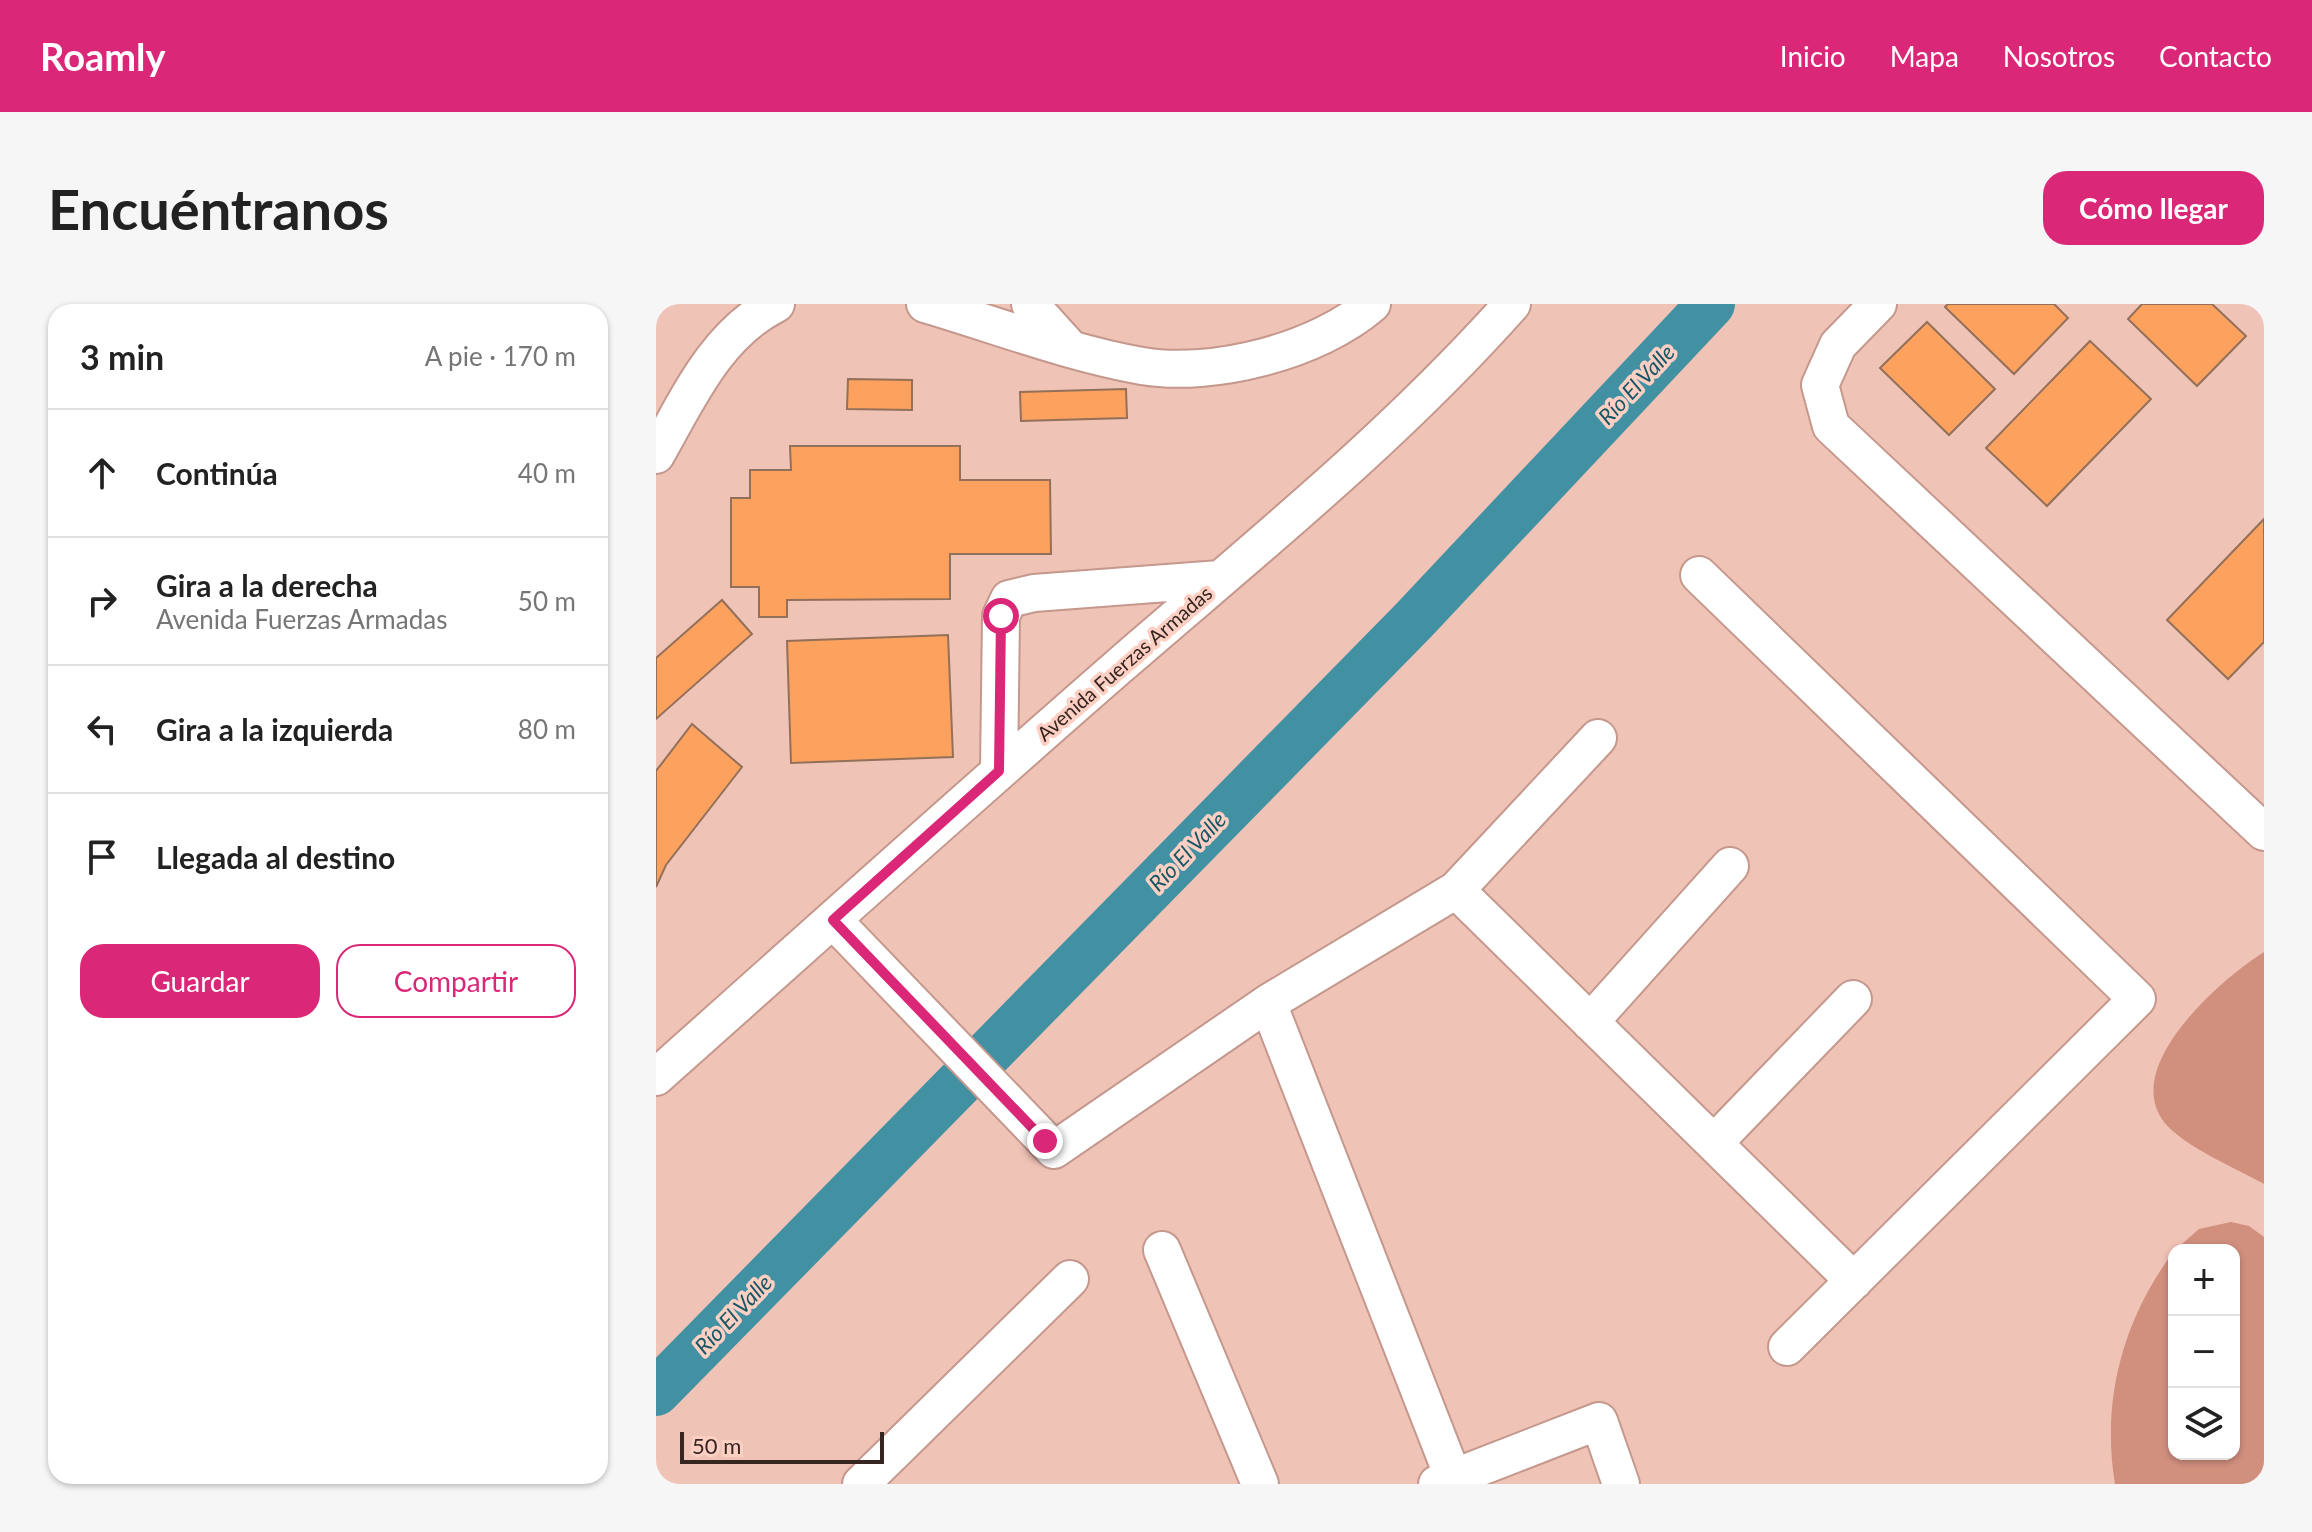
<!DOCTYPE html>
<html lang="es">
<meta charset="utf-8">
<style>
body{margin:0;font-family:Lato,sans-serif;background:#f6f6f6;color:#222}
.controls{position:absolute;right:24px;bottom:24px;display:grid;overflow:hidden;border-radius:16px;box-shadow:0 2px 6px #0004}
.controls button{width:72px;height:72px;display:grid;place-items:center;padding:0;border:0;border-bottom:2px solid #e0e0e0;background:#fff;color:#222;font:40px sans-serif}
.scale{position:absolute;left:24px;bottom:20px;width:204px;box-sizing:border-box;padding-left:8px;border:4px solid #362521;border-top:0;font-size:22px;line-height:28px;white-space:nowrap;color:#362521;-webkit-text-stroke:6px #fed0c4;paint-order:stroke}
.stop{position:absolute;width:24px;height:24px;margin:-18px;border:6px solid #db2777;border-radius:50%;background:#fff}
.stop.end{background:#db2777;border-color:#fff;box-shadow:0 2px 8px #0008}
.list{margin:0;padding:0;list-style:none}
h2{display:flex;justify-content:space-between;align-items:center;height:104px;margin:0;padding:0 32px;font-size:34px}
h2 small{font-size:26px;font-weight:400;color:#767676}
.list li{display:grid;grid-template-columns:52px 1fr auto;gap:24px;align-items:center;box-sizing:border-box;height:128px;padding:0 32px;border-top:2px solid #e0e0e0}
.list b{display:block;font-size:30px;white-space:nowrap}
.list p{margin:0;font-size:26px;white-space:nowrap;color:#767676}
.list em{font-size:26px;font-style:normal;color:#767676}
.actions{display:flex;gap:16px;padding:24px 32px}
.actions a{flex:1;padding:18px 0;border:2px solid #db2777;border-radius:24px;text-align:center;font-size:28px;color:#db2777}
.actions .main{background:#db2777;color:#fff}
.icon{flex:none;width:44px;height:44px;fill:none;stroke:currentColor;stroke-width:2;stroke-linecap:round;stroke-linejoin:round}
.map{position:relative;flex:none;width:1608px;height:1180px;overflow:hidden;border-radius:24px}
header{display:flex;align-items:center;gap:48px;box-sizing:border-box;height:112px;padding:0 40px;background:#db2777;color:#fff}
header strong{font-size:38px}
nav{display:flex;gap:44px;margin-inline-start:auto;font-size:28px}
.intro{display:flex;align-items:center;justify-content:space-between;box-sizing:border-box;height:192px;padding:0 48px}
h1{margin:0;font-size:56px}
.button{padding:20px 36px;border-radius:24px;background:#db2777;color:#fff;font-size:28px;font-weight:700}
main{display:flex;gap:48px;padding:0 48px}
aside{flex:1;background:#fff;border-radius:24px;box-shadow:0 2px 6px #0004}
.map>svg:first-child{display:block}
.green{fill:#d18f7e}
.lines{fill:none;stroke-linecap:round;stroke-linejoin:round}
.river{stroke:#4191a3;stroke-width:48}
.building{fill:#fda15f;stroke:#927059;stroke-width:2}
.minor-casing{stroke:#c4988d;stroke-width:40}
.minor{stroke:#fff;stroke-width:36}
.route{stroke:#db2777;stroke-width:10}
.labels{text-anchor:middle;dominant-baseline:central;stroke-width:7;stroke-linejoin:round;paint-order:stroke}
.street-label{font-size:20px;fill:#362521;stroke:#fed0c4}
.water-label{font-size:22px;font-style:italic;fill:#165765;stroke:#fed0c4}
</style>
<header>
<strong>Roamly</strong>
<nav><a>Inicio</a><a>Mapa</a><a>Nosotros</a><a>Contacto</a></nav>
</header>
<div class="intro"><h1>Encuéntranos</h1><a class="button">Cómo llegar</a></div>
<main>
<aside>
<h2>3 min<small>A pie · 170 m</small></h2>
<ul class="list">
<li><svg class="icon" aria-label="ahead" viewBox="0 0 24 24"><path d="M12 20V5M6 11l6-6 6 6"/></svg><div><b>Continúa</b></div><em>40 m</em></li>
<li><svg class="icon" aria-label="right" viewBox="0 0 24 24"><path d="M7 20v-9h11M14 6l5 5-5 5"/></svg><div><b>Gira a la derecha</b><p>Avenida Fuerzas Armadas</p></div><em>50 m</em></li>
<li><svg class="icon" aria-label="left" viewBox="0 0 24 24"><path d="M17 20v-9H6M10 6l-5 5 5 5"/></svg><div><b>Gira a la izquierda</b></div><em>80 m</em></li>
<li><svg class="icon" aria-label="arrive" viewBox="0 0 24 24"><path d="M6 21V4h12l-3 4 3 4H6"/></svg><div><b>Llegada al destino</b></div></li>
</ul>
<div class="actions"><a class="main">Guardar</a><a>Compartir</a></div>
</aside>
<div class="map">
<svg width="1608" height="1180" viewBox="0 0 1608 1180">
<rect width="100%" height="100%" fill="#f0c3b7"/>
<path class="green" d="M 1608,648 L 1608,880 C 1581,865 1527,842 1508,818 C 1465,762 1565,675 1608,648 Z
M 1575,918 L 1593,922 L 1608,933 L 1608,1180 L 1459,1180 C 1445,1096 1467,1015 1518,947 L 1518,1150 L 1578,1150 L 1578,946 L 1519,946 L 1543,925 Z"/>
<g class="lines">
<path class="river" d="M 0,1088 L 758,316 L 1055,0"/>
</g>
<path class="building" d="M 1292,0 L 1398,0 L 1412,14 L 1358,70 L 1289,3 Z
M 1486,0 L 1556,0 L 1590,32 L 1541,82 L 1472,15 Z
M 1271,18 L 1339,85 L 1293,131 L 1224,64 Z
M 1434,37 L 1495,95 L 1391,202 L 1330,144 Z
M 192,75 L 256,76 L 256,106 L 191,105 Z
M 470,85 L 471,114 L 365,117 L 364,88 Z
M 134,142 L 304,142 L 304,176 L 394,176 L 395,250 L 294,250 L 294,295 L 131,296 L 131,313 L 103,313 L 103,283 L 75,283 L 75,194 L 94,194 L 94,166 L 135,166 Z
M 1608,215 L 1608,338 L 1572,375 L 1511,316 Z
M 66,296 L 96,330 L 0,415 L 0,354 Z
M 292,331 L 297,453 L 135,459 L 131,337 Z
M 36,420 L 86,463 L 10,561 L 0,583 L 0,467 Z"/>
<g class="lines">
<defs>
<path id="minor" d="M 269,0 C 340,21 413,49 486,62 C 557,74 662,47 716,0
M 374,0 L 412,42
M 1222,0 L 1182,41 L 1164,81 L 1175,122 L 1608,528
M 0,151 C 32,95 60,30 120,0
M 1043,271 L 1481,695 L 1131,1043
M 343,467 L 345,312 L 353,295 L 378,289 L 564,275
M 800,586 L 1198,977
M 177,616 L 398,846 L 612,699 L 800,586 L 942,434
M 612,699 L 797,1173
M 934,718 L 1074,562
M 0,773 C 154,636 306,499 461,364 C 596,247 737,134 856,0
M 1058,839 L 1197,695
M 506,946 L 604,1180
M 205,1180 L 414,975
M 781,1180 L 943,1117 L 965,1180"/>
</defs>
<use href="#minor" class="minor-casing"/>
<use href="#minor" class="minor"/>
</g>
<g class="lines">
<path class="route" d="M 345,312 L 343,467 L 177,616 L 389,837"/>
</g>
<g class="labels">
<g class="street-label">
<text transform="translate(468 359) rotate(-41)">Avenida Fuerzas Armadas</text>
</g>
<g class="water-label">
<text transform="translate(980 80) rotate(-47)">Río El Valle</text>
<text transform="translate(531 547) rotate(-46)">Río El Valle</text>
<text transform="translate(77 1010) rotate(-46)">Río El Valle</text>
</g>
</g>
</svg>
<div class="controls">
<button>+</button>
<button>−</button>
<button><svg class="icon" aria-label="layers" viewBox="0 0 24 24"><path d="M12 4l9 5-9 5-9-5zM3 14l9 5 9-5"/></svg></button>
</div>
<div class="scale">50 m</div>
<div class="stop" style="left:345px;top:312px"></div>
<div class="stop end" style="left:389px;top:837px"></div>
</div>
</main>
